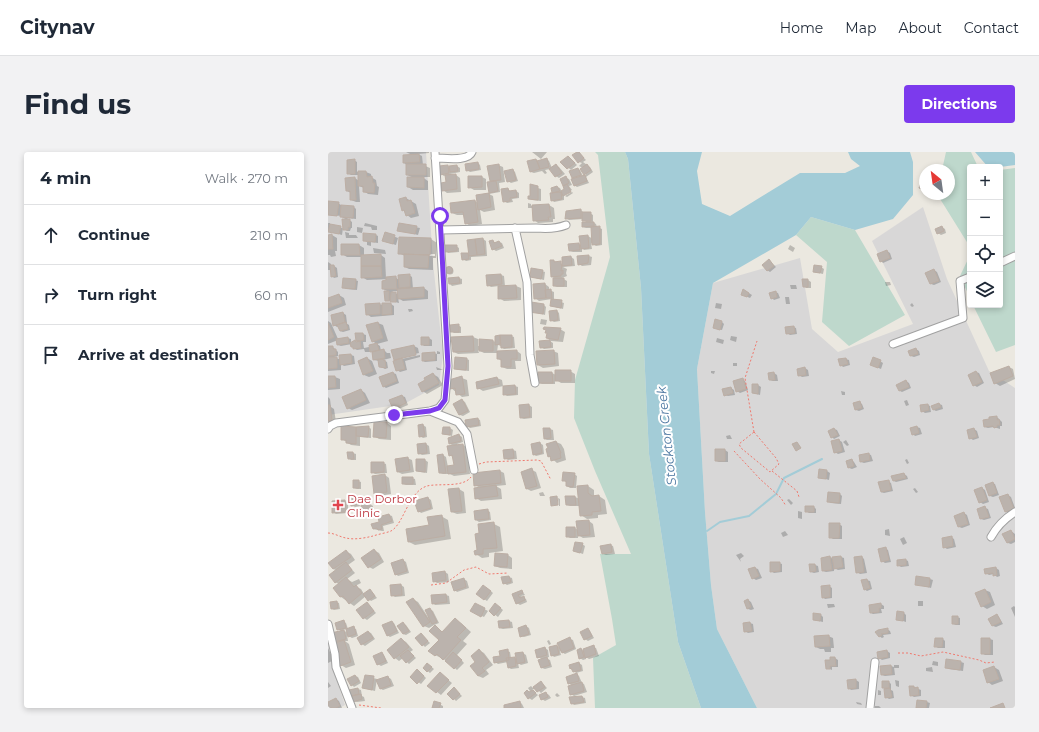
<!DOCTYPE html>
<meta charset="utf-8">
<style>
body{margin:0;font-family:Montserrat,sans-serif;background:#f2f2f3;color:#1f2937}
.controls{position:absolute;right:12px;top:12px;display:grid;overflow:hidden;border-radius:4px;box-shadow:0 2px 6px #0003}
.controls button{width:36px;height:36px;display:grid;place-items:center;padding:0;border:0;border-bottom:1px solid #e0e1e3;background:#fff;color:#1f2937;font:20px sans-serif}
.compass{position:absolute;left:591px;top:12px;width:36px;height:36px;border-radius:50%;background:#fff;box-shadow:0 2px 6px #0003;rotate:331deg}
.stop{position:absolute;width:12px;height:12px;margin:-9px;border:3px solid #7c3aed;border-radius:50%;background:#fff}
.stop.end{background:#7c3aed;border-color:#fff;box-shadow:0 1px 4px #0008}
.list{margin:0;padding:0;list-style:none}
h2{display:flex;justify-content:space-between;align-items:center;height:52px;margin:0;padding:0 16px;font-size:17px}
h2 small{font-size:13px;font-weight:400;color:#747a83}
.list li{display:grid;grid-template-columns:26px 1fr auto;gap:12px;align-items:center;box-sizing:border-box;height:60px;padding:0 16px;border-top:1px solid #e0e1e3}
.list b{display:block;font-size:15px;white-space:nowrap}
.list em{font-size:13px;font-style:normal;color:#747a83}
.icon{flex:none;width:22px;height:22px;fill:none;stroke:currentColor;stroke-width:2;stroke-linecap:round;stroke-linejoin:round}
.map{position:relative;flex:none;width:687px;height:556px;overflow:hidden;border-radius:4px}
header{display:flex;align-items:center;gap:24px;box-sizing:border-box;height:56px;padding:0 20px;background:#fff;border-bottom:1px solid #e0e1e3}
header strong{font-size:19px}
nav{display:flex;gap:22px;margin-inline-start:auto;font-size:14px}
.intro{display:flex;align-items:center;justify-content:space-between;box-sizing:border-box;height:96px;padding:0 24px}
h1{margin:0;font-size:28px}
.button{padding:10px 18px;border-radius:4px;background:#7c3aed;color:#fff;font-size:14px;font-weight:700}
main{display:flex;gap:24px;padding:0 24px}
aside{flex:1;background:#fff;border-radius:4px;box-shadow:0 2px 6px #0003}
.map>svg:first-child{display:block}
.residential{fill:#d8d7d7}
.wetland{fill:#bed8cc}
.water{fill:#a3ccd7}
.shadow{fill:#0003;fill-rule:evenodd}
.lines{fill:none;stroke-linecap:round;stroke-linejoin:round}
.stream{stroke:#a3ccd7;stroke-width:2}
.building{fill:#bbb3ad;stroke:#bcaea4}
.minor-casing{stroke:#a1a1a1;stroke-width:9}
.path{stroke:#ef796e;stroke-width:1;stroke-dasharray:2 2;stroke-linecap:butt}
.minor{stroke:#fff;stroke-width:7}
.route{stroke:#7c3aed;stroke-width:5}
.health-dot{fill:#e0444e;stroke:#fff;stroke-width:1.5}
.labels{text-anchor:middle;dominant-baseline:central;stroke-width:4;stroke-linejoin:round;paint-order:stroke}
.health-label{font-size:12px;fill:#be3a42;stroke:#fff;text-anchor:start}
.water-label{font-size:13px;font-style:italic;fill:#4f79a2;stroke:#fff}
</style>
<header>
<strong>Citynav</strong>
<nav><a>Home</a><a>Map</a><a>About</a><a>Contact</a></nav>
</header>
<div class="intro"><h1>Find us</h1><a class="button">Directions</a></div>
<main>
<aside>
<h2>4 min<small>Walk · 270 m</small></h2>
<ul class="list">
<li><svg class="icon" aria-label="ahead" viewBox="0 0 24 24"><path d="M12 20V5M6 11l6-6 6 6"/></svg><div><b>Continue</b></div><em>210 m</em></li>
<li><svg class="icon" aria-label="right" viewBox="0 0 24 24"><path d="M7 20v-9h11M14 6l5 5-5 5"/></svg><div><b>Turn right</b></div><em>60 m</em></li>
<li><svg class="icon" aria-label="arrive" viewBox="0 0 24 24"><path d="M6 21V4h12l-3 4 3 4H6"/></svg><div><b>Arrive at destination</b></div></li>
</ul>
</aside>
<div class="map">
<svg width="687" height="556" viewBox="0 0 687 556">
<rect width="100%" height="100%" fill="#ebe8e0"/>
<path class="residential" d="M 0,0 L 98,0 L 105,111 L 115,203 L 111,233 L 76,252 L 0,263 Z
M 595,55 L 619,127 L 661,219 L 687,236 L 687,556 L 429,556 L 389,477 L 383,433 L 377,360 L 369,217 L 385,131 L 472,106 L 484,177 L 510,200 L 585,172 L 544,89 Z
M 0,490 L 9,529 L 17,553 L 11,556 L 0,556 Z"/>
<path class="wetland" d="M 267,0 L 297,0 L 300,7 L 313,136 L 321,302 L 350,490 L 373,556 L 267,556 L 265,506 L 288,493 L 284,467 L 272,402 L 303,402 L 267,319 L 246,266 L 247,228 L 282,105 L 270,3 Z
M 618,0 L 643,0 L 650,15 L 642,15 L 642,95 L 609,42 L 621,42 L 621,18 L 614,18 Z
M 687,16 L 687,193 L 668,200 L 645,153 L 672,153 L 672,18 Z
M 483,65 L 527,78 L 577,163 L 521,194 L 494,170 L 499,110 L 468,83 Z
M 642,103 L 642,146 L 632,124 Z"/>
<path class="water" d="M 297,0 L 374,0 L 369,19 L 374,52 L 402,64 L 472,21 L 517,21 L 532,14 L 523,7 L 520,0 L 582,0 L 585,10 L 585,43 L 565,67 L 527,78 L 483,65 L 468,83 L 385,131 L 369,217 L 377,360 L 383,433 L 389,477 L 429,556 L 373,556 L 350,490 L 321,302 L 313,136 L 300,7 Z
M 647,0 L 687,0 L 687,13 L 672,15 L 660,15 Z"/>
<path class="shadow" d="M 78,0 L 101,0 L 101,1 L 90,2 L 94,4 L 95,13 L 102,16 L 102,25 L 94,25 L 100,29 L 100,38 L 85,38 L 80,35 L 86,26 L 79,23 L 79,13 L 76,11 L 84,3 Z
M 204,0 L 219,0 L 213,7 Z
M 250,0 L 258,8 L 255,10 L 262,15 L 265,20 L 258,25 L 261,31 L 249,35 L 246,33 L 243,20 L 250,17 L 252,18 L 255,24 L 258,23 L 257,22 L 255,16 L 251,14 L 254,11 L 251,10 Z
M 241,5 L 249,13 L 243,18 L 234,10 Z
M 219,7 L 221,9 L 224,16 L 228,13 L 231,15 L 237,22 L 231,26 L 228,24 L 222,17 L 217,18 L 219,21 L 217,22 L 214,19 L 206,21 L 203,20 L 200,10 L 208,8 L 211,9 Z
M 26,8 L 29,10 L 29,20 L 38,20 L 43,22 L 43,25 L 48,28 L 49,34 L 51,35 L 50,43 L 40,42 L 36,39 L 36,36 L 31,34 L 32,50 L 28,50 L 23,48 L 23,41 L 19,39 L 27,26 L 31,29 L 31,23 L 23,23 L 20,21 Z
M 150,11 L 152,13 L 153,18 L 142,20 L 139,18 Z
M 170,13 L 175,15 L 177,30 L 171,31 L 172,40 L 161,42 L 165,44 L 167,58 L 156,60 L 152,58 L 154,72 L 142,74 L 138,71 L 136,63 L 129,63 L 124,61 L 147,49 L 150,51 L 149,44 L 162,41 L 160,31 L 165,30 L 163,29 Z
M 129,14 L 132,16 L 132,20 L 122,22 L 122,24 L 128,23 L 132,26 L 133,40 L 119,41 L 115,38 L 119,31 L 118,23 L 116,24 L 113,22 L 112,15 Z
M 185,18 L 187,20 L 190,29 L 183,31 L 180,29 Z
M 154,25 L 158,27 L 158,38 L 146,38 L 141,35 Z
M 238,26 L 241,27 L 244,33 L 241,34 L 244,38 L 236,42 L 236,48 L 226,50 L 224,48 L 228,42 L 225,40 L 229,35 L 232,36 L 234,40 L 238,37 Z
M 203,34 L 213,37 L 213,49 L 204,48 L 201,47 L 202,45 Z
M 180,37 L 183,40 L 188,39 L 191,41 L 191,46 L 184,47 L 185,50 L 179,51 L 176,49 Z
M 244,40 L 245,41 L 239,45 L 237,44 Z
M 78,46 L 88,52 L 91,64 L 83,66 L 79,63 L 78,60 L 75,58 L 72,48 Z
M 10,51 L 13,53 L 13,54 L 26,55 L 28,57 L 28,67 L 19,66 L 24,70 L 24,76 L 23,76 L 22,79 L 19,79 L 15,76 L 14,83 L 0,79 L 0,71 L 2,71 L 2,73 L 12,75 L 16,77 L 19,68 L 14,65 L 15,64 L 0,63 Z
M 200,51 L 203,52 L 203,54 L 221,53 L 226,56 L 227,67 L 225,67 L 225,70 L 210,71 L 206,68 L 205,56 L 200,56 Z
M 253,58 L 256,61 L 262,61 L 265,63 L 265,70 L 268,72 L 269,75 L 274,77 L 274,93 L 268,94 L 263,91 L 264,97 L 256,98 L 254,96 L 254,100 L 245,100 L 242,99 L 251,92 L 253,93 L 260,84 L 265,87 L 264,76 L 258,76 L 255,75 L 259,71 L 255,67 L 241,68 L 238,66 Z
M 37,71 L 49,74 L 49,78 L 44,78 L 43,75 L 36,74 Z
M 72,72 L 92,76 L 90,83 L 70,78 Z
M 29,75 L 35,76 L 34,81 L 29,80 Z
M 614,75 L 617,77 L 618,81 L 613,83 L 610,81 Z
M 17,80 L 21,81 L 21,83 L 28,83 L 30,86 L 18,86 Z
M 57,81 L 70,86 L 68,93 L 58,90 Z
M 4,83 L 9,86 L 9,99 L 7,99 L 8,104 L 3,105 L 2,103 L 0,103 L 0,84 Z
M 48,83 L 50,84 L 50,91 L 43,90 L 43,94 L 39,93 L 39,90 L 36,88 Z
M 103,87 L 109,91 L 108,106 L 105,106 L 105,118 L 81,117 L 77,115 L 77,104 L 71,101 ZM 99,102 L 107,102 L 107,104 L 101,104 Z
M 155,87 L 158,89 L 159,104 L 143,105 L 143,108 L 138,109 L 135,107 L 134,102 L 142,102 Z
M 165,89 L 168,91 L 171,90 L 174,91 L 176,96 L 168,99 L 165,97 Z
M 14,93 L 31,93 L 36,96 L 36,104 L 53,103 L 57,106 L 58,126 L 67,125 L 71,128 L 81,123 L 84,125 L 85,137 L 96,136 L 100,139 L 100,147 L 75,149 L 70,146 L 71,151 L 58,148 L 61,140 L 55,137 L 62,127 L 39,128 L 34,125 L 34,105 L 19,105 L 14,102 ZM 64,139 L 70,139 L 71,143 Z
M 462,93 L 467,96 L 465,100 L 460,97 Z
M 128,94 L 131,96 L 131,100 L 120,101 L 118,99 Z
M 45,96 L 57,98 L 58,102 L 46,101 Z
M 559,99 L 562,101 L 564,107 L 555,111 L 553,109 Z
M 261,104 L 264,105 L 263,113 L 254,114 L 251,112 L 250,105 Z
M 243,105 L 246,107 L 247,114 L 235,115 L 239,117 L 238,121 L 239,124 L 234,126 L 239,129 L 239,135 L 229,135 L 226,134 L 229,127 L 224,125 L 226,109 L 235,112 L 235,106 Z
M 441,108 L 448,115 L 442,120 L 439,118 Z
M 0,110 L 3,112 L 3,114 L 6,114 L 9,116 L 10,125 L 6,126 L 4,124 L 4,118 L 0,118 Z
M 493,115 L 496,117 L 495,122 L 486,120 Z
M118.5 119a3.5 3.5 0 1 1 7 0a3.5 3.5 0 1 1-7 0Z
M 606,118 L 609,120 L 613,130 L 606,133 L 603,132 Z
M 214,119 L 217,120 L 216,128 L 203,125 Z
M 173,123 L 176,124 L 177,134 L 188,134 L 193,136 L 193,148 L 176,149 L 171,146 L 171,134 L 163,135 L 160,133 Z
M 131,126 L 134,127 L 134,132 L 124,134 L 122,132 Z
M 27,128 L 30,129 L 29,138 L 18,137 L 15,135 Z
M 475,128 L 480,128 L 483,130 L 483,136 L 478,136 L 476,134 Z
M 557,130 L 562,130 L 563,133 L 558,134 Z
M 217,132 L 221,135 L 221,138 L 226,140 L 226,148 L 236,151 L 235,157 L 223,154 L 224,147 L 211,149 L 207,146 Z
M 462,133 L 468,133 L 469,137 L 463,137 Z
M 416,138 L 424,143 L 422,146 L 417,144 Z
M 447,140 L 450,141 L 452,146 L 446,148 L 444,146 Z
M 11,143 L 16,146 L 18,153 L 0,160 L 0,147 Z
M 457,145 L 461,145 L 462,152 L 458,152 Z
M 388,151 L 394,152 L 393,157 L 387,156 Z
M 584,151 L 586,154 L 584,155 L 582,153 Z
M 51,152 L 55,153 L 63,152 L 66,154 L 66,163 L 43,165 L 39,162 Z
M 216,153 L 218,155 L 217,163 L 203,159 Z
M 80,157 L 84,157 L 85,159 L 81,160 Z
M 229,159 L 231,161 L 232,169 L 226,170 L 223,168 Z
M 15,161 L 18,163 L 19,171 L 18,171 L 21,173 L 22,178 L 15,180 L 12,179 L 11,174 L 9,175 L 6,173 Z
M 213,167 L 219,168 L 218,173 L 212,172 Z
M 0,169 L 3,171 L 10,187 L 20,186 L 23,187 L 23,191 L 27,189 L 29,190 L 29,182 L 35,182 L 38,183 L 38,190 L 35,190 L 36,196 L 41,195 L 42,200 L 37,200 L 36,197 L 29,198 L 24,195 L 24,192 L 13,194 L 10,193 L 10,188 L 0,192 Z
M 394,170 L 396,172 L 394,178 L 389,177 Z
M 50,171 L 55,173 L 60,189 L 49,192 L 52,194 L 53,199 L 56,198 L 59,201 L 62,201 L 63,206 L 55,208 L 59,210 L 60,216 L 57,217 L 52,214 L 51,209 L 46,208 L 42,193 L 49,192 L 44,189 Z
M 130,173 L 133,175 L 133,181 L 126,181 L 123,179 Z
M 465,175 L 468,176 L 469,182 L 462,183 L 459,181 Z
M 232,177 L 237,180 L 235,190 L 223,189 L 219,186 Z
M 183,184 L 186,185 L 187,196 L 176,197 L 173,195 L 173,194 L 170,193 L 169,200 L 189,199 L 193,202 L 193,209 L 187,209 L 188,217 L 179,217 L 174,215 L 174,209 L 170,207 L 170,201 L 156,201 L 150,198 L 151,201 L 130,202 L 126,200 L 145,185 L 150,187 L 150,194 L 152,194 L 152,188 L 165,189 L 168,190 L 168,185 Z
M 403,184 L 409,185 L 408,190 L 402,188 Z
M 101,186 L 104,188 L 104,194 L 96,194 L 94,192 Z
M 389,186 L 396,188 L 395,192 L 388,190 Z
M 222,189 L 225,191 L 225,196 L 216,197 L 213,195 Z
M 86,194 L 90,196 L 91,201 L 69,206 L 69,208 L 92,203 L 92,205 L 77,209 L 79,218 L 72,220 L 69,218 L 69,209 L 67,207 Z
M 0,195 L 5,195 L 10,200 L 10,204 L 6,205 L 13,208 L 12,204 L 23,203 L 26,204 L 27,212 L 16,214 L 13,212 L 13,218 L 0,219 Z
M 588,197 L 591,199 L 592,203 L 586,205 L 583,204 Z
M 109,199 L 112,200 L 112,202 L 109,202 L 109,209 L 97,210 L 95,209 L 106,201 L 109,202 Z
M 225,199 L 230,201 L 231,214 L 215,216 L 210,213 Z
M 39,206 L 44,209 L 49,222 L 41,225 L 36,223 L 31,209 Z
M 139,207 L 141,208 L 141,219 L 130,218 L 127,217 Z
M 518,207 L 521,208 L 522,213 L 515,215 L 513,213 Z
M 552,209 L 555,211 L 553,217 L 546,214 Z
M 405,211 L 409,211 L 409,214 L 405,214 Z
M 108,215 L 113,217 L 115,218 L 109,218 Z
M 681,215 L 685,217 L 687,227 L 672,234 L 667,231 Z
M 477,216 L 480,218 L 481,224 L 474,225 L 471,223 Z
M 242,219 L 247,222 L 247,231 L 233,231 L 227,227 L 227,232 L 214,232 L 211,231 L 224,221 L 228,223 Z
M 383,219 L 387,219 L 386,222 L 383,221 Z
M 648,220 L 651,221 L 656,231 L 649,235 L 646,233 L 641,223 Z
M 65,221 L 68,222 L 71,231 L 58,236 L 55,234 Z
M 446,221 L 449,223 L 450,229 L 445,229 L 442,228 L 441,222 Z
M 105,222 L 110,225 L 115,233 L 99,242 L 95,239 Z
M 0,225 L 7,225 L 12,227 L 12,237 L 0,238 Z
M 134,226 L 139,228 L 141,244 L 134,245 L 123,236 Z
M 169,226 L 174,228 L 175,234 L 155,239 L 150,236 L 149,231 Z
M 414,227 L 417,229 L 420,238 L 412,241 L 409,239 Z
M 578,229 L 581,231 L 583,236 L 574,240 L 572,239 Z
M 430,233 L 433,235 L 432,243 L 425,241 Z
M 187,234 L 190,235 L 190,243 L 179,244 L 176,242 Z
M 403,236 L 406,238 L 407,243 L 400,244 L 397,243 Z
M 33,238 L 37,241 L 42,251 L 24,258 L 20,256 Z
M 513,239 L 517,240 L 517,243 L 514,243 Z
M 74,244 L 77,245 L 80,253 L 68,258 L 66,256 Z
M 0,245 L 2,247 L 3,255 L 6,257 L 8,270 L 0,271 Z
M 134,248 L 137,250 L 142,260 L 135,264 L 132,263 L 127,252 Z
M 579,248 L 581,253 L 578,254 L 576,249 Z
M 531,250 L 534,252 L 536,257 L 531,259 L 528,258 Z
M 611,252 L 614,253 L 615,257 L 608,259 L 606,258 Z
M 201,253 L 204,255 L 204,266 L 196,267 L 193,266 Z
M 600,253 L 602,254 L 603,260 L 597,261 L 594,259 Z
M 669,265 L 674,270 L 674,274 L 672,274 L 672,277 L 666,275 L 660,276 L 657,275 Z
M 150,267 L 152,268 L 153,274 L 142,276 L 139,274 Z
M 47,271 L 59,271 L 63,274 L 63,288 L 51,287 L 46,284 Z
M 95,273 L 98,275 L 99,285 L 95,286 L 92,284 Z
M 41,275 L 43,277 L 43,286 L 32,285 L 32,294 L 23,293 L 14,287 Z
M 589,275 L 592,276 L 594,282 L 587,284 L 585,282 L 583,276 Z
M 122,276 L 125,278 L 124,284 L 115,282 Z
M 216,277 L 222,277 L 225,278 L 226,288 L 219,288 L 217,287 Z
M 506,277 L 509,278 L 512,284 L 506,287 L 504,285 Z
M 646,277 L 649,279 L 651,286 L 645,288 L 642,286 Z
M 131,283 L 134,285 L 135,290 L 129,292 L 129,293 L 135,293 L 139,295 L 142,322 L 126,324 L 122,322 L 115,322 L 112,321 L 110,304 L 115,303 L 118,305 L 120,315 L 127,314 L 125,305 L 122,303 L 126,294 L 122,292 Z
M 402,283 L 404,287 L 399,287 L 398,284 Z
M 511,288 L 514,290 L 517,300 L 510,302 L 507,300 Z
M 518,288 L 521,293 L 519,294 L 515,290 Z
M 228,290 L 233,292 L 236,297 L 238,308 L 229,311 L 221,304 L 221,297 Z
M 212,291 L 215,293 L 216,302 L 208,304 L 205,302 Z
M 98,292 L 101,294 L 102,302 L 94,303 L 91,301 Z
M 185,298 L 188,299 L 189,307 L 180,308 L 177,306 L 176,299 Z
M 397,298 L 400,300 L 400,310 L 391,310 L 388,309 Z
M 20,301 L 25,301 L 28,302 L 28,308 L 23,308 L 21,306 Z
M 540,302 L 543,303 L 545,309 L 536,311 L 533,310 L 532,304 Z
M 79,306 L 84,308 L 86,320 L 74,322 L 70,320 Z
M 579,307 L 581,311 L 579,312 L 577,308 Z
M 97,308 L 100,310 L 99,321 L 92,320 L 89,319 Z
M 524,308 L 526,310 L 529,315 L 524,317 L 521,316 Z
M 55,311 L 58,312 L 59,321 L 47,322 L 44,320 Z
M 204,318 L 208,320 L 213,336 L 203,339 L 199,337 Z
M 172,319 L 176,321 L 178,333 L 168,334 L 173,337 L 174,347 L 153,349 L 148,346 L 152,336 L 147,333 Z
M 499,319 L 502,321 L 501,328 L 491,325 Z
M 246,322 L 249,324 L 248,336 L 242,336 L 239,334 L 238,330 L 235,328 Z
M 576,322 L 579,324 L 580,327 L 568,330 L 566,329 Z
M 57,323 L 61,326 L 63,342 L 51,344 L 47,341 Z
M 84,326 L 87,327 L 88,333 L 78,333 L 75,332 Z
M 30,329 L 33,330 L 33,337 L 29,337 L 26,336 Z
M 560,329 L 563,331 L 565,339 L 556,341 L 553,340 Z
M 664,331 L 667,332 L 671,343 L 665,345 L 662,344 L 658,333 Z
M 260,334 L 266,338 L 266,345 L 271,344 L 277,348 L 279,362 L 270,363 L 270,366 L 259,367 L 253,363 L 252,354 L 242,354 L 239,353 L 247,345 L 252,347 L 250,335 Z
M 587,336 L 590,340 L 588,341 L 585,337 Z
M 654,336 L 657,338 L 661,350 L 655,352 L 652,350 Z
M 131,337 L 136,340 L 138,361 L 129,362 L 124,360 L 122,338 Z
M 215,340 L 217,344 L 212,344 L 211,341 Z
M 512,342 L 514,344 L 513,352 L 503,351 L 500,349 Z
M 680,343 L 683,345 L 687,356 L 687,359 L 681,361 L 678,360 L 673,346 Z
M 28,345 L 30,347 L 32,354 L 27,355 L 24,353 Z
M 100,346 L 103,348 L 105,357 L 93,361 L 91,359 Z
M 230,346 L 232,347 L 232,354 L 231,354 Z
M 461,347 L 465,351 L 463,353 L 459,348 Z
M 17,349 L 20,351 L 20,361 L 8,362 L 5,360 Z
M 42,352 L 45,354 L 45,362 L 38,362 L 35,361 Z
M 486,355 L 488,357 L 488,361 L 481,361 L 478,359 Z
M 657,356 L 660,357 L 663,366 L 656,368 L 653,367 L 650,358 Z
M 159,358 L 162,360 L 163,368 L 151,370 L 148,368 Z
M 470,359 L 474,360 L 474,367 L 470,366 Z
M 636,361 L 639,363 L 642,373 L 634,376 L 631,375 Z
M 61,363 L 64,364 L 66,371 L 55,374 L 56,379 L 54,379 L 45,377 Z
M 113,364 L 120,368 L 123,387 L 87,393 L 81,390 Z
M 261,369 L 265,372 L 267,385 L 255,386 L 250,383 L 250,386 L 242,386 L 239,384 L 247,376 L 250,378 Z
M 166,372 L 172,375 L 175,399 L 161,401 L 161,405 L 154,406 L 148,402 L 150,399 L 152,382 Z
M 511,372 L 514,374 L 514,387 L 505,387 L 502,385 Z
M 561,377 L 562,384 L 557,383 L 557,378 Z
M 457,379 L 460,383 L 455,385 L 453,381 Z
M 683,379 L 687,382 L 687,390 L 683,392 L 680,391 L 676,383 Z
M 576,385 L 579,391 L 575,393 L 572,387 Z
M 623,385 L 626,387 L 628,395 L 619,397 L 616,395 Z
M 254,392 L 257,394 L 255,402 L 246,399 Z
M 282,393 L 285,394 L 287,402 L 278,403 L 275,402 Z
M 557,396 L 560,398 L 563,410 L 557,411 L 554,409 Z
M 46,398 L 51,401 L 56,410 L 45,417 L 41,415 Z
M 18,399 L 23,402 L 27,408 L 20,413 L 27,421 L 19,427 L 24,430 L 31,427 L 33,431 L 27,434 L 33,437 L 36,442 L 42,438 L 44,440 L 49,446 L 43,449 L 38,444 L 26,454 L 13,445 L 11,432 L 7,430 L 8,418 L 5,417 Z
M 413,401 L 416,404 L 412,407 L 413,410 L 408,403 Z
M 180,403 L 184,406 L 184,417 L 172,416 L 167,414 Z
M 502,405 L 505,407 L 513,405 L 516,406 L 517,417 L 510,418 L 506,416 L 506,419 L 498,420 L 495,419 Z
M 534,405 L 536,407 L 539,421 L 532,422 L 529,420 Z
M 75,408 L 78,410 L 81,421 L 70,424 L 68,422 Z
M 578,408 L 580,409 L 581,414 L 573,415 L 570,413 Z
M 451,411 L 454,412 L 454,420 L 446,421 L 443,419 Z
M 487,413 L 490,414 L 491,420 L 486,421 L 483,420 Z
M 427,416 L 430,417 L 434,426 L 428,428 L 425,426 L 422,418 Z
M 668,416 L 671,418 L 672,424 L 669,425 L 666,422 L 661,423 L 658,421 Z
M 117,420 L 120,422 L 121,430 L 109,431 L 106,429 Z
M 181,425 L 184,426 L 185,431 L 179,433 L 176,431 Z
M 136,427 L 139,429 L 141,436 L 129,440 L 127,438 Z
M 602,427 L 605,428 L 603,436 L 588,432 Z
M 539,428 L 542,429 L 544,437 L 539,439 L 536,437 Z
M 73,433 L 76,435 L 77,444 L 67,445 L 64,443 Z
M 501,434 L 504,436 L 504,446 L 497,447 L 495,445 Z
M 158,435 L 165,441 L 159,449 L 156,447 Z
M 657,438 L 662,440 L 667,453 L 659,457 L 654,454 Z
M 194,439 L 197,443 L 193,444 L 198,447 L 199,450 L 192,453 L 189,451 L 185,443 Z
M 118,443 L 121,444 L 122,452 L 107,453 L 105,451 L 104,444 Z
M 85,447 L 90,450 L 100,465 L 102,457 L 105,459 L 111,471 L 106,473 L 101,476 L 96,474 Z
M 420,448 L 423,450 L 426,457 L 423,458 L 420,457 Z
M 590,449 L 595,449 L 595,454 L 590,454 Z
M 8,450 L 11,451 L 12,457 L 6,458 L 4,457 Z
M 39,451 L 48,461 L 39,468 L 36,466 Z
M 147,452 L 160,459 L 156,465 L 143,459 Z
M 499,452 L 506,452 L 507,455 L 500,456 Z
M 553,452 L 556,454 L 556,457 L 553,457 L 554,461 L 545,462 L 543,461 Z
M 170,454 L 175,458 L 170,465 L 162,459 Z
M 686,454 L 687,455 L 687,465 L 683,456 Z
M 576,461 L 578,463 L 578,470 L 569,467 Z
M 493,463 L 495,465 L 495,470 L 486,468 Z
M 669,463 L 671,465 L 675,472 L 668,475 L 665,474 L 662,467 Z
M 629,465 L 632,466 L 632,473 L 628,473 L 625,472 Z
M 127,468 L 133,471 L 143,480 L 135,489 L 139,492 L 129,503 L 136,511 L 129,518 L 119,509 L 107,503 L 112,488 L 107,475 L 115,480 Z
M 15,469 L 18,471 L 20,477 L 25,476 L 28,477 L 30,484 L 24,486 L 19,483 L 20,489 L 17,489 L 21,492 L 27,513 L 18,516 L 13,513 L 6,490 L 13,479 L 10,477 ZM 19,477 L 20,481 L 15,478 Z
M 181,469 L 184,470 L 185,476 L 175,477 L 172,476 Z
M 64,470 L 66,471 L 71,481 L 62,485 L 59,483 Z
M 75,471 L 78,473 L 83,480 L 78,483 L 75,482 Z
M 422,471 L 425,472 L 426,480 L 420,481 L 417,479 Z
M 198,474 L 201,476 L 203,483 L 196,485 L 193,484 Z
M 260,477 L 262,479 L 266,486 L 260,489 L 257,487 Z
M 559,477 L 562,479 L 563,482 L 555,483 L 556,485 L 554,486 L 551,484 L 549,480 Z
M 40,480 L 43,481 L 47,487 L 37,494 L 34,492 Z
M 93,482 L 102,491 L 97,495 L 95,493 Z
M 500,484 L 505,486 L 506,496 L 503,496 L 503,500 L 497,500 L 496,497 L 492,497 L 488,495 Z
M 73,487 L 78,490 L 85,498 L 82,500 L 88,506 L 81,512 L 75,506 L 71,509 L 67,506 Z
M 242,487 L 245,488 L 248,497 L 237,502 L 232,499 L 233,503 L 226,505 L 224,503 L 229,494 L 233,496 Z
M 615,487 L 617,489 L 617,496 L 610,496 L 607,494 Z
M 662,487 L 665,488 L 665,503 L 657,503 L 654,501 Z
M 221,488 L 223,492 L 221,493 L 219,489 Z
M 265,495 L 268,496 L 271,504 L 261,507 L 258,505 L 258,507 L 255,508 L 252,506 L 253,497 L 256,499 Z
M 0,496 L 6,508 L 0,511 Z
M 217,496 L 220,498 L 221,505 L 217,506 L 222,508 L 224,515 L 217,517 L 214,516 L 215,508 L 210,505 Z
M 151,498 L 156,501 L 165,513 L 158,518 L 161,522 L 155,526 L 150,524 Z
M 179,499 L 182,500 L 183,506 L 187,506 L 189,507 L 188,502 L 195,501 L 198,503 L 200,511 L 193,513 L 190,511 L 191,516 L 183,517 L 180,515 L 180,510 L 170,512 L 167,510 Z
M 559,499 L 562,501 L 562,506 L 554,508 L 551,506 Z
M 54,501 L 56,503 L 60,511 L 53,514 L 50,512 Z
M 507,506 L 510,508 L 510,515 L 504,515 L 504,518 L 499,516 L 503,509 Z
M 605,509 L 610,510 L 610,514 L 604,513 Z
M 633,510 L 636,511 L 635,519 L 621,517 L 618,515 Z
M 251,511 L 254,513 L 255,519 L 248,521 L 243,516 L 242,513 Z
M 100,512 L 106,517 L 102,521 L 96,516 Z
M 566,513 L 571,513 L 571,516 L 566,516 Z
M 563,514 L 566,515 L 567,523 L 557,524 L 554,523 Z
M 604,515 L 605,520 L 598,519 L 598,516 Z
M 666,515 L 671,518 L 675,529 L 664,533 L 660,530 Z
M 92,520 L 98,526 L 93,532 L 83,525 Z
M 112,521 L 124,531 L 113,543 L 109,540 Z
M 249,522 L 251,524 L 254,531 L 256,532 L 259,540 L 246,544 L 243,542 L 244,534 L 241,531 Z
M 27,524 L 30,525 L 33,531 L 26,535 L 24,533 Z
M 37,524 L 49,527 L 47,539 L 35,536 Z
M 60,525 L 63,527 L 66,534 L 55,538 L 53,537 Z
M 528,528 L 531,530 L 531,537 L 523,538 L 521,536 Z
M 567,528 L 571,529 L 571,535 L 568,534 Z
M 0,530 L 3,534 L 0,536 Z
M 213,530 L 219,536 L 213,541 L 208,536 L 204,538 L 210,543 L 204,548 L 201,546 L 199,539 L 204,542 L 200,536 L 203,534 L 205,536 Z
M 561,530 L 563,532 L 563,538 L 565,539 L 566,546 L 561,547 L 558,545 L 559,538 L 555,536 Z
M 586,535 L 593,538 L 593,544 L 586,545 L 583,543 Z
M 30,537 L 33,538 L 34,544 L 36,545 L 37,549 L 29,550 L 26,549 L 25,545 L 23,544 Z
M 128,538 L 134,544 L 128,549 L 126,547 Z
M 550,538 L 553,539 L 553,543 L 550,543 Z
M 218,541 L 221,543 L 223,546 L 217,549 L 214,547 Z
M 229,541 L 232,544 L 229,545 L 227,543 Z
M 254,545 L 257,546 L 258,551 L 246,553 L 244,551 Z
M 8,547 L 11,549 L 14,556 L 0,556 L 0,551 Z
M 107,550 L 115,554 L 115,556 L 105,556 Z
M 192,550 L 194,552 L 196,556 L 177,556 Z
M 528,550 L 533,551 L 534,553 L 529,552 Z
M 599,550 L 602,551 L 601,556 L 589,556 Z
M 547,554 L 551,554 L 553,556 L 547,556 Z"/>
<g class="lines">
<path class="stream" d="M 379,379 L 392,370 L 421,364 L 448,342 L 456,326 L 494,307"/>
</g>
<path class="building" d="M 249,0 L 251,0 L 256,6 L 250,11 L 244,3 Z
M 91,2 L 92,10 L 75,11 L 75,3 Z
M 240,4 L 247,11 L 239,17 L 232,10 Z
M 219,6 L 221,15 L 212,17 L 209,9 Z
M 27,7 L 27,22 L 19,22 L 19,8 Z
M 208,7 L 212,17 L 202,20 L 199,9 Z
M 150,10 L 151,17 L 138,19 L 137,12 Z
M 78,12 L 98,12 L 98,23 L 78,23 Z
M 171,12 L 173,28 L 162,29 L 159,14 Z
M 228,12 L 234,21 L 227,25 L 221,17 Z
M 259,12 L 263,18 L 256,23 L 252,17 Z
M 120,13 L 121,21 L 112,23 L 111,14 Z
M 129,13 L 130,19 L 122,20 L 121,14 Z
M 250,16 L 253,23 L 244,26 L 241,19 Z
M 185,17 L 188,28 L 179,30 L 176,19 Z
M 30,19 L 38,19 L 39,25 L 44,24 L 45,31 L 47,31 L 46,41 L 35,40 L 35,34 L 30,34 Z
M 128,22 L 129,37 L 114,39 L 113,31 L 118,30 L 117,23 Z
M 257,23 L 259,29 L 246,34 L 243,27 Z
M 595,23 L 597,23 L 597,38 L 591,36 Z
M 140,24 L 154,24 L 154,35 L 140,36 Z
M 238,24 L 241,31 L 235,34 L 232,27 Z
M 27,25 L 28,48 L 22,48 L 22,39 L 18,39 L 17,26 Z
M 79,25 L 96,25 L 96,36 L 79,35 Z
M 168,29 L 170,39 L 161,41 L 159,30 Z
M 202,32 L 210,34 L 210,48 L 200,47 L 200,44 L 202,44 Z
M 239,32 L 243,40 L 235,44 L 233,39 L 236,37 L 235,34 Z
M 229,34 L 232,39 L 224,41 L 223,36 Z
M 180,36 L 181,39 L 188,38 L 189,45 L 182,46 L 182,49 L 175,50 L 173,37 Z
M 233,40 L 234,47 L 223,49 L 222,41 Z
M 161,41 L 163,55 L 150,58 L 148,43 Z
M 78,45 L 79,49 L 83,48 L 87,61 L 78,64 L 76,58 L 74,59 L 71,47 Z
M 147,48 L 150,70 L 137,72 L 135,60 L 123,61 L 122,51 Z
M 0,49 L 11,50 L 9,64 L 0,63 Z
M 221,52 L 223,65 L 220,65 L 221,68 L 205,69 L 204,53 Z
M 13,53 L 26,54 L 25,66 L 12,65 Z
M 253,57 L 253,66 L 237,67 L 238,59 Z
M 254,60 L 263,60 L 263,69 L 254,69 Z
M 14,67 L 22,67 L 22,75 L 20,75 L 20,78 L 15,78 Z
M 254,70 L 266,70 L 266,74 L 254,75 Z
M 71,71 L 89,74 L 87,82 L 69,79 Z
M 2,72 L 13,74 L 11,82 L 0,80 Z
M 272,74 L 272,92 L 264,93 L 263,75 Z
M 614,74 L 616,79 L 609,82 L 607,77 Z
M 57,80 L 67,83 L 65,92 L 54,89 Z
M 35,81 L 48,82 L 47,90 L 35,89 Z
M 4,82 L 5,97 L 0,97 L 0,83 Z
M 260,83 L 261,96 L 253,97 L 251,84 Z
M 71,85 L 103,86 L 102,103 L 70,102 Z
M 155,86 L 157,102 L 149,103 L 147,87 Z
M 147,87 L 149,103 L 141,104 L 139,88 Z
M 165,88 L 166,91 L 171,89 L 174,94 L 164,98 L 161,89 Z
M 251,91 L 252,98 L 241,99 L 240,92 Z
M 13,92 L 31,92 L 32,103 L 13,103 Z
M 116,93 L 129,93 L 129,99 L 117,100 Z
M 559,98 L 562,106 L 552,110 L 549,102 Z
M 133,101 L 140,101 L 141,107 L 134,108 Z
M 53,102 L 53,114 L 33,114 L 33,103 Z
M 76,102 L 101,103 L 100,116 L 76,115 Z
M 261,103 L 260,111 L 250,113 L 249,104 Z
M 243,104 L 244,113 L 234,114 L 234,105 Z
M 441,107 L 446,114 L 439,119 L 434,113 Z
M 222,108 L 226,108 L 226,110 L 233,109 L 233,113 L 234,113 L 233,119 L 235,118 L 235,122 L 233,122 L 233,124 L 223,125 Z
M 2,113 L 6,113 L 8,124 L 3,125 Z
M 486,113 L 494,114 L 492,121 L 485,120 Z
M 33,114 L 53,114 L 54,125 L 33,126 Z
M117.5 118a3.5 3.5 0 1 1 7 0a3.5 3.5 0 1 1-7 0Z
M 203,116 L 215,118 L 213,127 L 202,125 Z
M 606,117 L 611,129 L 602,132 L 597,121 Z
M 82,122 L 82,135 L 71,136 L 70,123 Z
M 173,122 L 174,132 L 159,134 L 158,123 Z
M 68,124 L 69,137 L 54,137 L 54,129 L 58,128 L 58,125 Z
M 131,125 L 132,131 L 121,132 L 120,126 Z
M 15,126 L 28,127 L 27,137 L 14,136 Z
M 225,126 L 236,126 L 236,134 L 225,134 Z
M 474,127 L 480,127 L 480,135 L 475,135 Z
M 217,131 L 218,146 L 206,147 L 205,132 Z
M 188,133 L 189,146 L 170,147 L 170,134 Z
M 96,135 L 96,145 L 70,147 L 69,137 Z
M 223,137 L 224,146 L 218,146 L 217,138 Z
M 415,137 L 421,141 L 419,145 L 413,143 Z
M 56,139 L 61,139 L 61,149 L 57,149 Z
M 448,139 L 449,145 L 443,147 L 441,141 Z
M 63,140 L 68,140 L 68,150 L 62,150 Z
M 11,142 L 14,151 L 0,156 L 0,146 Z
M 223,147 L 234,148 L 233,156 L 222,154 Z
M 203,150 L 216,152 L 215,162 L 201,160 Z
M 52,151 L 52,162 L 38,163 L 37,152 Z
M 54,151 L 63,151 L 64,162 L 54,163 Z
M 229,158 L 230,168 L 222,169 L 221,159 Z
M 15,160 L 17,170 L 5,174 L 3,163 Z
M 387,167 L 394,169 L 392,178 L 385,176 Z
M 18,170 L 20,177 L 12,179 L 9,173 Z
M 50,170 L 55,186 L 44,190 L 38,173 Z
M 0,171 L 6,185 L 0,188 Z
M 131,172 L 131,180 L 122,180 L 122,173 Z
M 466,174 L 467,181 L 458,182 L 457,175 Z
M 216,175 L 233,176 L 230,188 L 218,186 L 219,181 L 217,181 L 218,178 L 215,177 Z
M 27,181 L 35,181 L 36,188 L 28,189 Z
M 172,183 L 172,192 L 167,193 L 167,184 Z
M 172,183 L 184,183 L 184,195 L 173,196 Z
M 145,184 L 146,199 L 125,200 L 123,185 Z
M 20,185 L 21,191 L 9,193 L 8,187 Z
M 93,185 L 101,185 L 101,193 L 93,193 Z
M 151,187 L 165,188 L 165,199 L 151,199 Z
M 27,188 L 28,190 L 32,189 L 33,196 L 25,197 L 25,195 L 23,195 L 22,191 Z
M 222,188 L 223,195 L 212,196 L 211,189 Z
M 49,191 L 51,198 L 42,200 L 41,193 Z
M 86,193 L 88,203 L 66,208 L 63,198 Z
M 0,194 L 5,194 L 5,197 L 8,197 L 8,203 L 0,204 Z
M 588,196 L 590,202 L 582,204 L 580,199 Z
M 56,197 L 57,206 L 45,208 L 44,200 Z
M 189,198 L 189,207 L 183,207 L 183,215 L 173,215 L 173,207 L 169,207 L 169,199 Z
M 226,198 L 227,212 L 209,213 L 208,199 Z
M 107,200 L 107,208 L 94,209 L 94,201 Z
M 23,202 L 24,211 L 12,213 L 11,203 Z
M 0,205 L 9,205 L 9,216 L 0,217 Z
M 39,205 L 45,219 L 35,223 L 30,209 Z
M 127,205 L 139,206 L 138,218 L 126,217 Z
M 545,205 L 553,208 L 550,216 L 542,213 Z
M 74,206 L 77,217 L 68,219 L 65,209 Z
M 518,206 L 520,212 L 512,214 L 510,207 Z
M 54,207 L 55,208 L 57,208 L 58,216 L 51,215 L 50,208 Z
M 681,214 L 685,224 L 666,232 L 662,221 Z
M 477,215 L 478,223 L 470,224 L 469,217 Z
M 227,218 L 243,218 L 243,229 L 227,229 Z
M 648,219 L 654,230 L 645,234 L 640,223 Z
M 65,220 L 69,229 L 55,235 L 51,225 Z
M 210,220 L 224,220 L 225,231 L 210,231 Z
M 446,220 L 447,228 L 441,228 L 440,221 Z
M 105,221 L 111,231 L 94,240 L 90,232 L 97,228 L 96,226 Z
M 0,224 L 7,224 L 8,235 L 0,236 Z
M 134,224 L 137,242 L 128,243 L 127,236 L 122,237 L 121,228 Z
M 169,225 L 171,232 L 149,237 L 148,230 Z
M 415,226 L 418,237 L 408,240 L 405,229 Z
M 578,228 L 581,235 L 571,239 L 568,233 Z
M 424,232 L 430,232 L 430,242 L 424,241 Z
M 187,233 L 188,242 L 175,243 L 175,234 Z
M 403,235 L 405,241 L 396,244 L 394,237 Z
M 33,237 L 38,248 L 19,257 L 14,245 Z
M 74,243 L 78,251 L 65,257 L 61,248 Z
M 134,247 L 140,259 L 131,263 L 125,252 Z
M 532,249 L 534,256 L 527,258 L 525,251 Z
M 611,251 L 613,255 L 605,258 L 603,254 Z
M 201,252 L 202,265 L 192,266 L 191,253 Z
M 600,252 L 601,258 L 593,260 L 592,253 Z
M 0,253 L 2,253 L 4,268 L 0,269 Z
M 669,264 L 669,268 L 671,267 L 672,273 L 669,273 L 669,275 L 666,276 L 665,274 L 656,275 L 655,268 L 661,267 L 661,265 Z
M 150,266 L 151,273 L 138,275 L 137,268 Z
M 46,270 L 59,270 L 58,286 L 45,285 Z
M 95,272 L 97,284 L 91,285 L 90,273 Z
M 13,274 L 28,275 L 28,292 L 18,291 L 18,288 L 13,288 Z
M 41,274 L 40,285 L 28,284 L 28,275 Z
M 589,274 L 591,281 L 584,283 L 582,276 Z
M 115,275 L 122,275 L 122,283 L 114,282 Z
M 215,276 L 222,276 L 223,286 L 216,287 Z
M 506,276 L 510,283 L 503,286 L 500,279 Z
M 646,276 L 649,285 L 641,287 L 639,278 Z
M 131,282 L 133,289 L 121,292 L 120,286 Z
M 511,287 L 514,299 L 506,301 L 503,289 Z
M 228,289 L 233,301 L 232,301 L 233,306 L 223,309 L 222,304 L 220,305 L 218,297 L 220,296 L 218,292 Z
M 212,290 L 214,301 L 205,303 L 203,292 Z
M 469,290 L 473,296 L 468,299 L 464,292 Z
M 98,291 L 99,301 L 90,302 L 89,292 Z
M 135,292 L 138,320 L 120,322 L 119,314 L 126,313 L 124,303 L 121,304 L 119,294 Z
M 185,297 L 186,306 L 176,307 L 175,298 Z
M 387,297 L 397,297 L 397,309 L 387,309 Z
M 19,300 L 25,300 L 26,307 L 20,307 Z
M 541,301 L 542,308 L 532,310 L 531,303 Z
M 115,302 L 118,321 L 111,321 L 109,303 Z
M 80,305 L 82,318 L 69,320 L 67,307 Z
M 88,307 L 97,307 L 97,320 L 88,319 Z
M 524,307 L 526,314 L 520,316 L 518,309 Z
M 43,310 L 56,310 L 56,320 L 43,321 Z
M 204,316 L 209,334 L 198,337 L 193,320 Z
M 491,317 L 499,318 L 498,327 L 490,326 Z
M 172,318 L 173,331 L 146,334 L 145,321 Z
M 235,320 L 247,321 L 245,335 L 238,334 L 238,329 L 234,329 Z
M 576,321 L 578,326 L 565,329 L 563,324 Z
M 57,322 L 59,340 L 46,342 L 44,324 Z
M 74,325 L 85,325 L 85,332 L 74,332 Z
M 25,328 L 31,328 L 31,336 L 25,336 Z
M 561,328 L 563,338 L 553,340 L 550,330 Z
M 665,330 L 669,341 L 661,344 L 657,333 Z
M 168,333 L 170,344 L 147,347 L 146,336 Z
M 260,333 L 260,341 L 264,344 L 271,343 L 273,359 L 264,360 L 264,363 L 252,364 L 249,334 Z
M 654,335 L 659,348 L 651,351 L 646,338 Z
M 131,336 L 134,359 L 123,360 L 120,337 Z
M 500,340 L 512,341 L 511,351 L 499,350 Z
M 680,342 L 686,357 L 677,360 L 671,345 Z
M 28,344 L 29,353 L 23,354 L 22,345 Z
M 229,344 L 230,353 L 223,354 L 222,345 Z
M 237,344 L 247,344 L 248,353 L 238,353 Z
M 100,345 L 103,356 L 90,360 L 86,349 Z
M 17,348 L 18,360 L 4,361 L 4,349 Z
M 42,351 L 42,361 L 34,361 L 33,352 Z
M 477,354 L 486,354 L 486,360 L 477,360 Z
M 657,354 L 661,365 L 652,367 L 649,357 Z
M 160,357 L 161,367 L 147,368 L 146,359 Z
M 636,360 L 640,372 L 630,375 L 626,364 Z
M 61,362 L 64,369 L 53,373 L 54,377 L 50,378 L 49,376 L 45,377 L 43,372 L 51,370 L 50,365 Z
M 114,363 L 117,384 L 80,390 L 78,377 L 101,373 L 99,365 Z
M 261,368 L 262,383 L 250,384 L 248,369 Z
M 166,370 L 169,396 L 155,397 L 155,402 L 147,403 L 146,399 L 149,398 L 147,382 L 151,381 L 150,372 Z
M 501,371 L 512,371 L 511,386 L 501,386 Z
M 238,375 L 247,375 L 247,385 L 238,385 Z
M 683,378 L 687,387 L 679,391 L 674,382 Z
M 624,384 L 625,394 L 615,396 L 614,386 Z
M 247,390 L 255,391 L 252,401 L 245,399 Z
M 283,392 L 284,400 L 274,402 L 272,394 Z
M 558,395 L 561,408 L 553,410 L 550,397 Z
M 46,397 L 53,407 L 40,416 L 33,406 Z
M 18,398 L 23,405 L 5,417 L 0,411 Z
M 167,401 L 180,402 L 179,415 L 166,414 Z
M 502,404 L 504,418 L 494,419 L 493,406 Z
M 513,404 L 515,415 L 506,417 L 504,405 Z
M 534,404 L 536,420 L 528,421 L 526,405 Z
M 75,407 L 79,419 L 67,423 L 63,411 Z
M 578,407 L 578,413 L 569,414 L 569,408 Z
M 18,410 L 24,418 L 7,431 L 1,423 Z
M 442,410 L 452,410 L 452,419 L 442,420 Z
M 481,412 L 487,412 L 488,419 L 482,420 Z
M 427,415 L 431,424 L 424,427 L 420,417 Z
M 668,415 L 669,423 L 665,424 L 665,421 L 657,422 L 656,417 Z
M 117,419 L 118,428 L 105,430 L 104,421 Z
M 181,424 L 183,430 L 175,432 L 173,425 Z
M 588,424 L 602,426 L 601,435 L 587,433 Z
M 18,425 L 26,435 L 28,433 L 34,441 L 21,452 L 15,444 L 12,445 L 5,436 Z
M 136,426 L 138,435 L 126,439 L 123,430 Z
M 539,427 L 542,436 L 536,438 L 533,428 Z
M 73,432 L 74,443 L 63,444 L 62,433 Z
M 155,433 L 163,439 L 156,448 L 148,442 Z
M 502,433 L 502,445 L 494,446 L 493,434 Z
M 42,437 L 47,444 L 40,449 L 35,442 Z
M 657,437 L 663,450 L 653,455 L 647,441 Z
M 194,438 L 195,441 L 190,443 L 192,446 L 196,444 L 197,448 L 188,452 L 184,442 Z
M 118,442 L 119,450 L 104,452 L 103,443 Z
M 85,446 L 102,470 L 95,475 L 78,450 Z
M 420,447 L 423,455 L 419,457 L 416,449 Z
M 9,449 L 10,456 L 3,457 L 2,450 Z
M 39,450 L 46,459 L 35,467 L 28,458 Z
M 147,451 L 157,456 L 153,465 L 142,459 Z
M 167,451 L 173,456 L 166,464 L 161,459 Z
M 553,451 L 553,456 L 551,456 L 551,460 L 542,461 L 541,453 Z
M 102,456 L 109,470 L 104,472 L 97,458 Z
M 569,459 L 576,460 L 575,469 L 568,468 Z
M 485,461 L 493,462 L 492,469 L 485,468 Z
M 669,462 L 673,470 L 664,474 L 660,467 Z
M 624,464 L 630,464 L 630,472 L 624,472 Z
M 127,466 L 138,476 L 129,485 L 133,488 L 115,508 L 109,502 L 107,504 L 100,499 L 111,488 L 101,479 L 107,473 L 114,480 Z
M 16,468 L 18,476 L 9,478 L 7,471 Z
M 181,468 L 182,475 L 171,476 L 170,469 Z
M 64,469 L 69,479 L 59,484 L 54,473 Z
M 75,470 L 81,479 L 75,482 L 69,474 Z
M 422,470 L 424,479 L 416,480 L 415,471 Z
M 198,473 L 201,482 L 192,485 L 190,476 Z
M 26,474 L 28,482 L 20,485 L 18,477 Z
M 260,476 L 264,484 L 256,488 L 252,480 Z
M 560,476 L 560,481 L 553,482 L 554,483 L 551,485 L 547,480 L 550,478 Z
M 16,478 L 18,487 L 6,490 L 3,481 Z
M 40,479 L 45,486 L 33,493 L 29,486 Z
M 93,481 L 100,489 L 94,494 L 87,486 Z
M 501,483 L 502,494 L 487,495 L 486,484 Z
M 242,485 L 246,496 L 234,501 L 229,491 Z
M 73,486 L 81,495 L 66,507 L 59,498 Z
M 607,486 L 615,486 L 614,495 L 606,495 Z
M 653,486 L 662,486 L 662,502 L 653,502 Z
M 16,488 L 23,510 L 12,514 L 8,500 L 7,491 Z
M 229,493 L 231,502 L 223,504 L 221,495 Z
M 266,493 L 268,502 L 257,506 L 255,497 Z
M 217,495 L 219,503 L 209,506 L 207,498 Z
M 253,496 L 256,505 L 251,507 L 249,498 Z
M 151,497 L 161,510 L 154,516 L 157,519 L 150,524 L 142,514 L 147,510 L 143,504 Z
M 180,497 L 181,508 L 166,511 L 165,505 L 172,504 L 171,499 Z
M 80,498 L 86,504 L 78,511 L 72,504 Z
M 559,498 L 560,505 L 550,507 L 549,500 Z
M 54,500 L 58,509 L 49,513 L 45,504 Z
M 125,500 L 134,508 L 126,517 L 117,509 Z
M 195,500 L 197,510 L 189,512 L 187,501 Z
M 187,505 L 188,514 L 180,516 L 178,506 Z
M 219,505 L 222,513 L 213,516 L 210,508 Z
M 502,505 L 507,505 L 508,514 L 502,514 L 502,517 L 498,517 L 497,508 L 502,508 Z
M 618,507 L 633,509 L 632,518 L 617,516 Z
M 251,510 L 253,518 L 245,520 L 243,516 L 242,517 L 241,513 Z
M 99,511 L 104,515 L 99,520 L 95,516 Z
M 563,513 L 564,522 L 553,523 L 552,514 Z
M 666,514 L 671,527 L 659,531 L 655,518 Z
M 89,517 L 96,524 L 89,532 L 82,525 Z
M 112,520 L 121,528 L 108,541 L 99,534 Z
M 249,521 L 251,529 L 240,532 L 238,525 Z
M 27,523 L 31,529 L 23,534 L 19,527 Z
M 37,523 L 46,524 L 44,538 L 34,536 Z
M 60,524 L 63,533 L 52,537 L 48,528 Z
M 528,527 L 528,536 L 520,537 L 519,528 Z
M 213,529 L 217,535 L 209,540 L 205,535 Z
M 554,529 L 561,529 L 561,536 L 554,536 Z
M 254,530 L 256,539 L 242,543 L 240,534 Z
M 581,534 L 586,534 L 586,536 L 590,535 L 591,543 L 582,544 Z
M 126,535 L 132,542 L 125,548 L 119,542 Z
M 30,536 L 31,542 L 22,544 L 21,538 Z
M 562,536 L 564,545 L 557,546 L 556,537 Z
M 199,538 L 201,540 L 205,538 L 208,541 L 200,547 L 196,541 Z
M 218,540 L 220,545 L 213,548 L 211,543 Z
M 33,542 L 34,547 L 25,550 L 24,544 Z
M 254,544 L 256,550 L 243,552 L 241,545 Z
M 8,546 L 12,554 L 8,556 L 0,556 L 0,550 Z
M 589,548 L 599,549 L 598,556 L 588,556 Z
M 106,549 L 113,551 L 111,556 L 104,556 Z
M 192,549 L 193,556 L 176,556 L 176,553 Z
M 675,551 L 677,556 L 662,556 Z"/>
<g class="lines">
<defs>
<path id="minor" d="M 107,6 C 117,6 140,10 144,0
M 187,76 L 199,130 L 202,203 L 207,231
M 113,78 L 208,76 C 219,77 228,77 238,73
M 672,111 L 687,104
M 565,192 L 635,166 L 632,129 L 642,125
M 102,259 L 130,270 L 139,282 L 146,318
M 0,277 L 2,274 L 8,271 L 102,259 L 111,256 L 117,248 L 120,214 L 107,0
M 663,385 C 669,374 676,367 687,360
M 0,472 L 7,502 L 8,515 L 24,556
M 542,556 L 547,510"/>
</defs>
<use href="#minor" class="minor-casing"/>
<path class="path" d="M 426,280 L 448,306 L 451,312 L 442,320 L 413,296 L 411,292 Z
M 426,280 L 417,226 L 429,189
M 406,299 L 432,327 L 453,346 L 458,354
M 151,312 L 158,310 L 209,308 L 213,309 L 223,328
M 444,319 L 469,339 L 471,345
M 0,381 C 6,381 12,385 18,386 C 26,388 37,386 45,384 C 51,382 58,381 63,379 C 76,372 80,340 99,334 C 111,331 135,336 143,325
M 103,433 L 118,431 L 136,418 L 148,415 L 161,422 L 180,421
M 570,501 L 580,501 L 593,504 L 615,500 L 651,508 L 658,511 L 667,510
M 31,553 L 53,556"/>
<use href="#minor" class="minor"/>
</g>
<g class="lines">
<path class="route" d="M 66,263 L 102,259 L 111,256 L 117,248 L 120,214 L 112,64"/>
</g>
<path class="health-dot" d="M8 347h4v4h4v4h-4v4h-4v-4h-4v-4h4z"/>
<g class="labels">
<g class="health-label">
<text x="19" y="346">Dae Dorbor<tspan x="19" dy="14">Clinic</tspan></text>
</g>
<g class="water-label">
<text transform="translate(338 284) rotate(-96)">Stockton Creek</text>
</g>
</g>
</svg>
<div class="controls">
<button>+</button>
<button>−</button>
<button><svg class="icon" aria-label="locate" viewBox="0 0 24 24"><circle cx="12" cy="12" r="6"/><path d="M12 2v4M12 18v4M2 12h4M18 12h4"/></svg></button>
<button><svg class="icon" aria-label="layers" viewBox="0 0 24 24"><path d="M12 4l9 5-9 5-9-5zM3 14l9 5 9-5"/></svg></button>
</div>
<svg class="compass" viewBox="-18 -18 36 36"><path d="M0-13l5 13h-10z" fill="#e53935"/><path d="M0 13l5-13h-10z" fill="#747a83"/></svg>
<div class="stop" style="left:112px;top:64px"></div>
<div class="stop end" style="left:66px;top:263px"></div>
</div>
</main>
